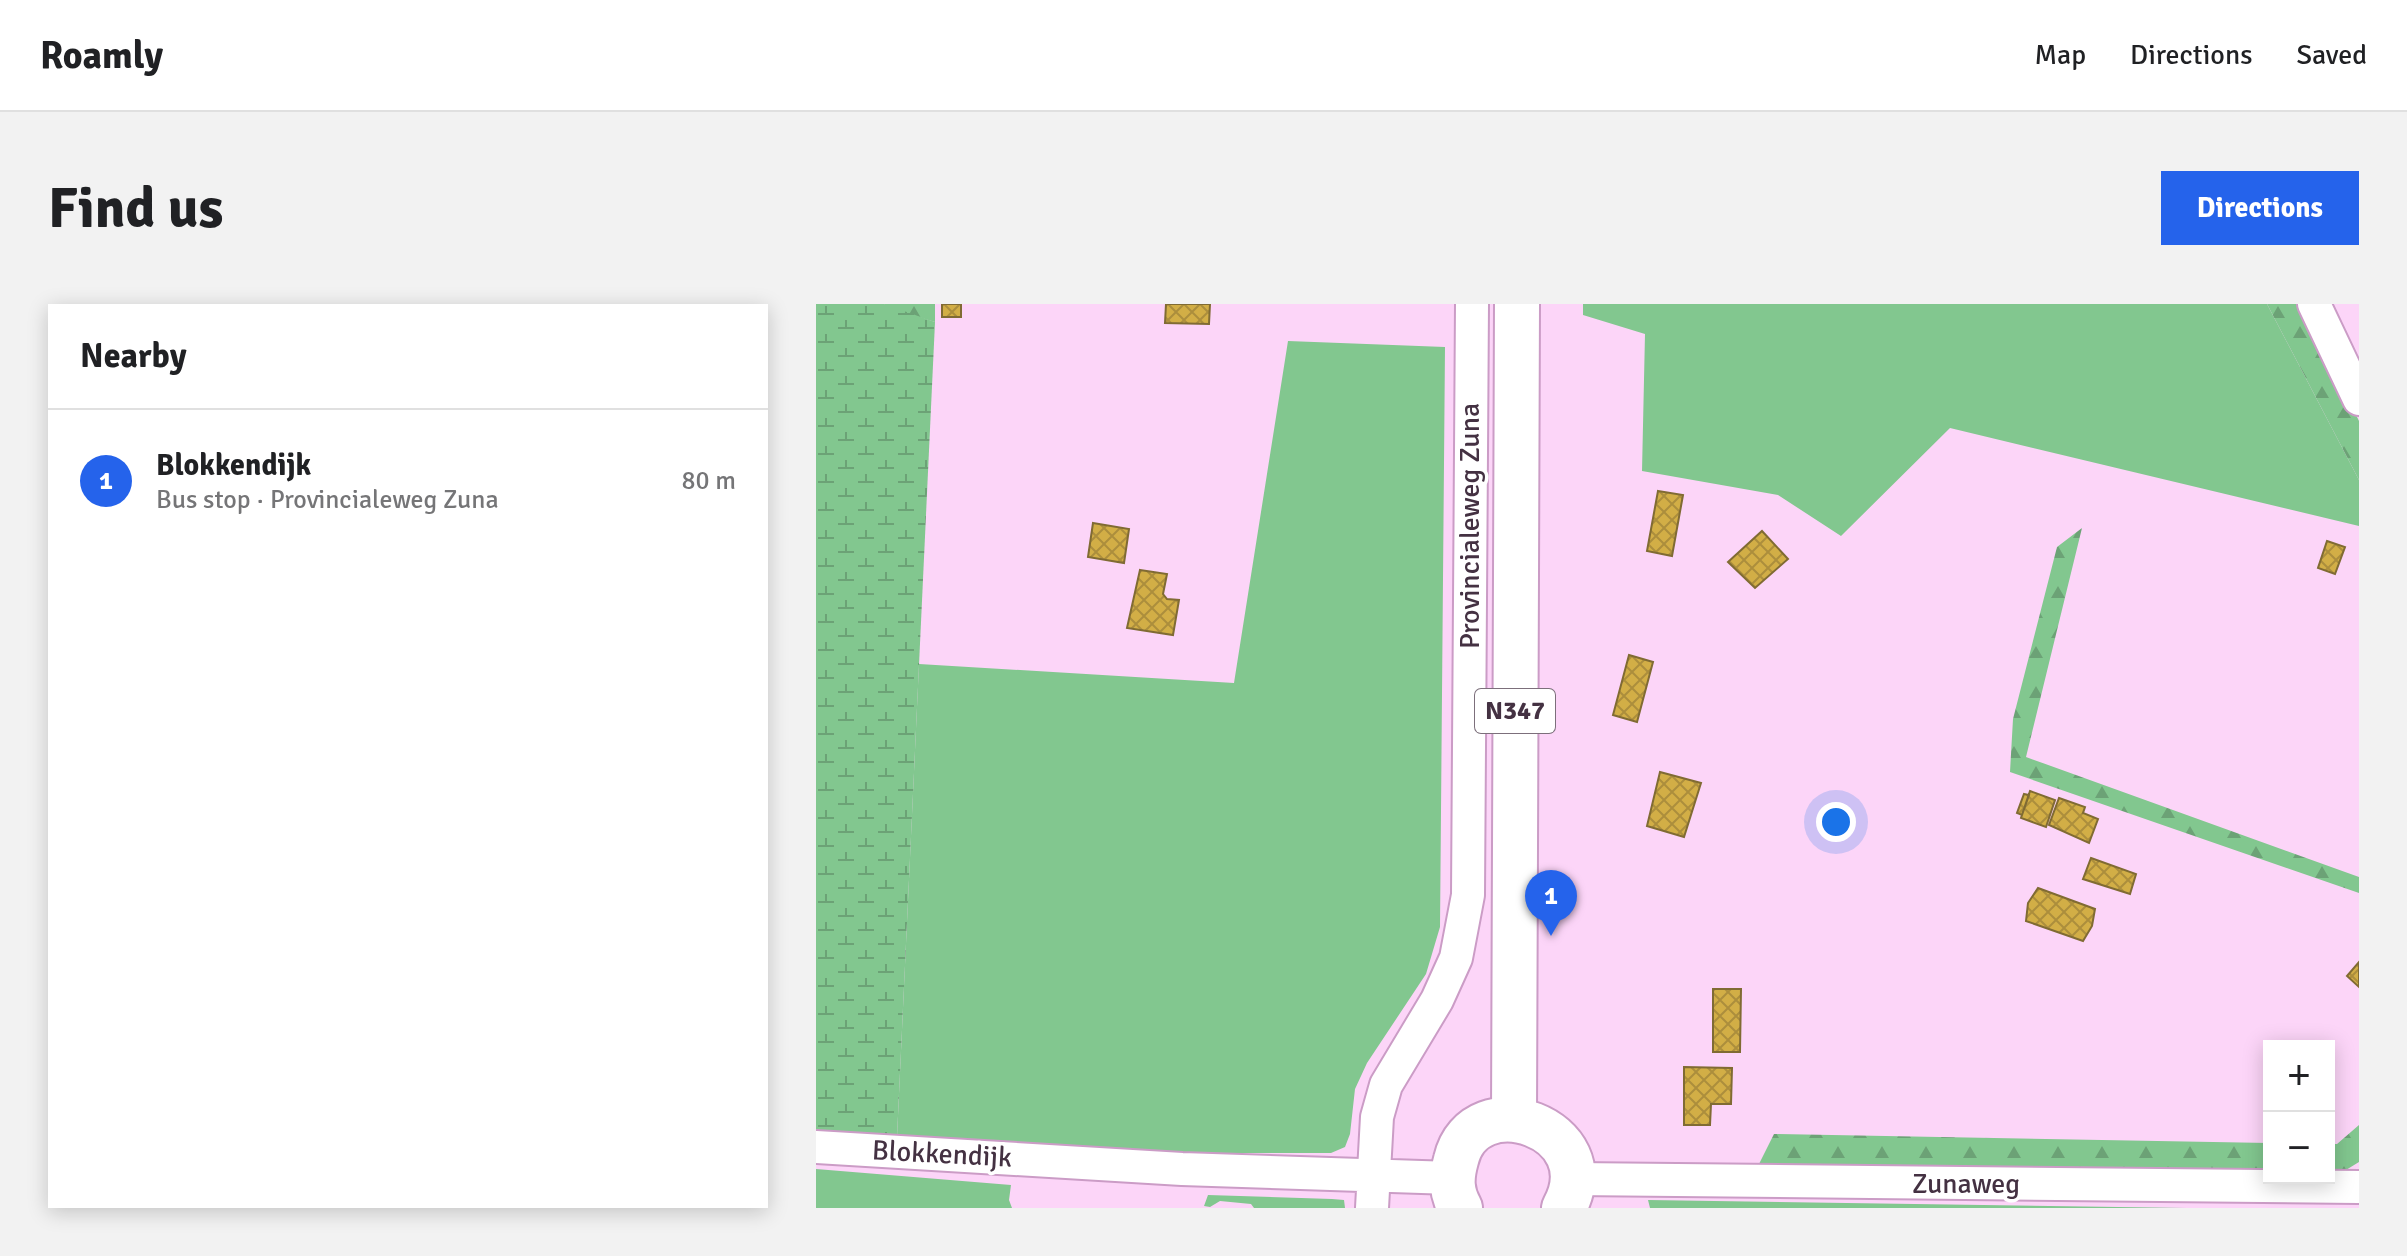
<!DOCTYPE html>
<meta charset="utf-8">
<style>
body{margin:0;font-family:Signika,sans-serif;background:#f2f2f2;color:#202124}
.controls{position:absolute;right:24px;bottom:24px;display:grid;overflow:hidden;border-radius:0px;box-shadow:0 4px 20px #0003}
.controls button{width:72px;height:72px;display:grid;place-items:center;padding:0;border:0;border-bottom:2px solid #e0e0e0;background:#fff;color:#202124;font:40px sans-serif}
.you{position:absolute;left:1020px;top:518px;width:28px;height:28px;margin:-20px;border:6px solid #fff;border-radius:50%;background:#1a73e8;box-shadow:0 0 0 12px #1a73e833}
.badge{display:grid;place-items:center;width:52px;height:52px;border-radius:50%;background:#2563eb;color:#fff;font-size:26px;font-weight:700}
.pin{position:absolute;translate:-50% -66px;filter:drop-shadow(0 2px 4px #0008)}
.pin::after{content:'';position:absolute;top:42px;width:28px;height:24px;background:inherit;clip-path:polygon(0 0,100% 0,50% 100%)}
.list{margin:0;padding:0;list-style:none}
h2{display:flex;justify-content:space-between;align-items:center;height:104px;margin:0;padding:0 32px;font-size:34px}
h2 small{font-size:26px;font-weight:400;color:#757577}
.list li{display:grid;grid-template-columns:52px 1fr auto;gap:24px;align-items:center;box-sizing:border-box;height:144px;padding:0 32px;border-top:2px solid #e0e0e0}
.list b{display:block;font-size:30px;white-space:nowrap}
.list p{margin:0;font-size:26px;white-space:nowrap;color:#757577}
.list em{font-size:26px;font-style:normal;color:#757577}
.map{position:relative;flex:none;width:1543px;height:904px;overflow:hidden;border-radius:0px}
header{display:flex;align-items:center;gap:48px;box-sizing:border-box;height:112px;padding:0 40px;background:#fff;border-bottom:2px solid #e0e0e0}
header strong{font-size:38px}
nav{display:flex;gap:44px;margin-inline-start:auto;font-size:28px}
.intro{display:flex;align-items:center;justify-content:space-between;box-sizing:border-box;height:192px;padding:0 48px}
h1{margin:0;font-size:56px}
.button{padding:20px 36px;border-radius:0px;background:#2563eb;color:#fff;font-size:28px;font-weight:700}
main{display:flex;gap:48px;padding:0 48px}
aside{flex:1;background:#fff;border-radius:0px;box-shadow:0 4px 20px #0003}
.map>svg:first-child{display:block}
.grass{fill:#82c78f}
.forest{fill:url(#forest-firs)}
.wetland{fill:url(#wetland-marsh)}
.building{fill:url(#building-cross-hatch);stroke:#806b33;stroke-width:2}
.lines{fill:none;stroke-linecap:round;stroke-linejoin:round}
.street-casing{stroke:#cb9cc6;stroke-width:36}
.primary-casing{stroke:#cb9cc6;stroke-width:48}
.street{stroke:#fff;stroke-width:32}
.primary{stroke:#fff;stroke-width:44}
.labels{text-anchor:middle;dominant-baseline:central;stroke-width:7;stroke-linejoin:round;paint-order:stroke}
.shield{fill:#fff;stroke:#7c6f7b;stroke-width:2}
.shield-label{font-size:26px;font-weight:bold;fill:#443142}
.street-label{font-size:28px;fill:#443142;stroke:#fff}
</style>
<header>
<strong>Roamly</strong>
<nav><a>Map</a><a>Directions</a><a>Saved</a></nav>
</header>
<div class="intro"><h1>Find us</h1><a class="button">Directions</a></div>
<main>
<aside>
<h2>Nearby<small></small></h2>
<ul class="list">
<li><span class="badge">1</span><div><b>Blokkendijk</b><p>Bus stop · Provincialeweg Zuna</p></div><em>80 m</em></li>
</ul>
</aside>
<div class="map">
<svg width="1543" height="904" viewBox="0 0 1543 904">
<defs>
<pattern id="forest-firs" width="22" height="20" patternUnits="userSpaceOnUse" patternTransform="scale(2)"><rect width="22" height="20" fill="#82c78f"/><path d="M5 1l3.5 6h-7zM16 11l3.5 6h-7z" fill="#6ca276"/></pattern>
<pattern id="wetland-marsh" width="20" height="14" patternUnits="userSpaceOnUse" patternTransform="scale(2)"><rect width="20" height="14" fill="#82c78f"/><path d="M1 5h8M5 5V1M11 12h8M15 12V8" fill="none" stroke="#6ca276"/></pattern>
<pattern id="building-cross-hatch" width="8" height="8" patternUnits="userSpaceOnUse" patternTransform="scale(2)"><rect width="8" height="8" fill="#d2ae46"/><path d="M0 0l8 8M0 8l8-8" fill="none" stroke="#ac8e3c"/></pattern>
</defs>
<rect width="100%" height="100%" fill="#fcd5f8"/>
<path class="grass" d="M 767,0 L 1451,0 L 1543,176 L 1543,222 L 1134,124 L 1025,232 L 962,191 L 826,167 L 829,30 L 767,11 Z
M 472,37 L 629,43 L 624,623 L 610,670 L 551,759 L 539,785 L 534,830 L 529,843 L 515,849 L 346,849 L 81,833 L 103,360 L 418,379 Z
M 0,865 L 195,881 L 193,896 L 196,904 L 0,904 Z
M 392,891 L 516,895 L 528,896 L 529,904 L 438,904 L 435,900 L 404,897 L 394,903 L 388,902 Z
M 832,896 L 1371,904 L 834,904 Z"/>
<path class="forest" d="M 68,0 L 119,0 L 119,18 L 70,3 Z
M 1451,0 L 1485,0 L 1543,117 L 1543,176 Z
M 1266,224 L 1210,453 L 1543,573 L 1543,589 L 1194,468 L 1197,415 L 1241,243 Z
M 1543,821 L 1543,858 L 1525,869 L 1513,869 L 1513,840 L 1521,840 Z
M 958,830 L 1453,839 L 1453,869 L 942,862 Z"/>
<path class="wetland" d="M 0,0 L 68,0 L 119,18 L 81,833 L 0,828 Z"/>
<path class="building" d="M 126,0 L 145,0 L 145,13 L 126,13 Z
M 350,0 L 394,0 L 393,20 L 349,19 Z
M 842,187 L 867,191 L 856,252 L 831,247 Z
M 277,219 L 313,225 L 308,259 L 272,253 Z
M 946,227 L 972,255 L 939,284 L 912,258 Z
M 1511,237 L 1529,243 L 1519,270 L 1502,264 Z
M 324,266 L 351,270 L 347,290 L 351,295 L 363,296 L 357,331 L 311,324 Z
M 813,351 L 837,358 L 821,418 L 797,411 Z
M 844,468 L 885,479 L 868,533 L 831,522 Z
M 1214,487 L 1239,496 L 1230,523 L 1205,514 Z
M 1208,490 L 1213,491 L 1206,511 L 1201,509 Z
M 1243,494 L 1269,503 L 1267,509 L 1282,515 L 1273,539 L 1233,521 Z
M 1275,554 L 1320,570 L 1314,590 L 1267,575 Z
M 1222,584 L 1279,605 L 1276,622 L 1267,637 L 1210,617 L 1212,599 Z
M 1543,658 L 1543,683 L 1531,672 Z
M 897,685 L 925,685 L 924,748 L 897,748 Z
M 868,763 L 916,764 L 915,800 L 895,800 L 894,821 L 868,821 Z"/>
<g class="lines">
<defs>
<path id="street" d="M 1498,0 L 1543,95
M 0,843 L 366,865 L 636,874
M 757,875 L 1543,883
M 556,904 L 561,813 L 570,781 L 621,696 L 640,654 L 652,591 L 656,0"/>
<path id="primary" d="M 698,815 L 701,0
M 644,904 C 635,888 635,874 640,856 C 658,778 792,824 748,904"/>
</defs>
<use href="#street" class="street-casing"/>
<use href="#primary" class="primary-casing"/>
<use href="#street" class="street"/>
<use href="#primary" class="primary"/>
</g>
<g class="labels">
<rect class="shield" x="659" y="385" width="80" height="44" rx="6"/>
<g class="shield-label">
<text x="699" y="407">N347</text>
</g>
<g class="street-label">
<text transform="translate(654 222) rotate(-90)">Provincialeweg Zuna</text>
<text transform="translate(126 850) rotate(3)">Blokkendijk</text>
<text x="1150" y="880">Zunaweg</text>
</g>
</g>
</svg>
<div class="controls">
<button>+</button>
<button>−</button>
</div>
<div class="you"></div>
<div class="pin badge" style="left:735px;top:632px">1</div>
</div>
</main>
